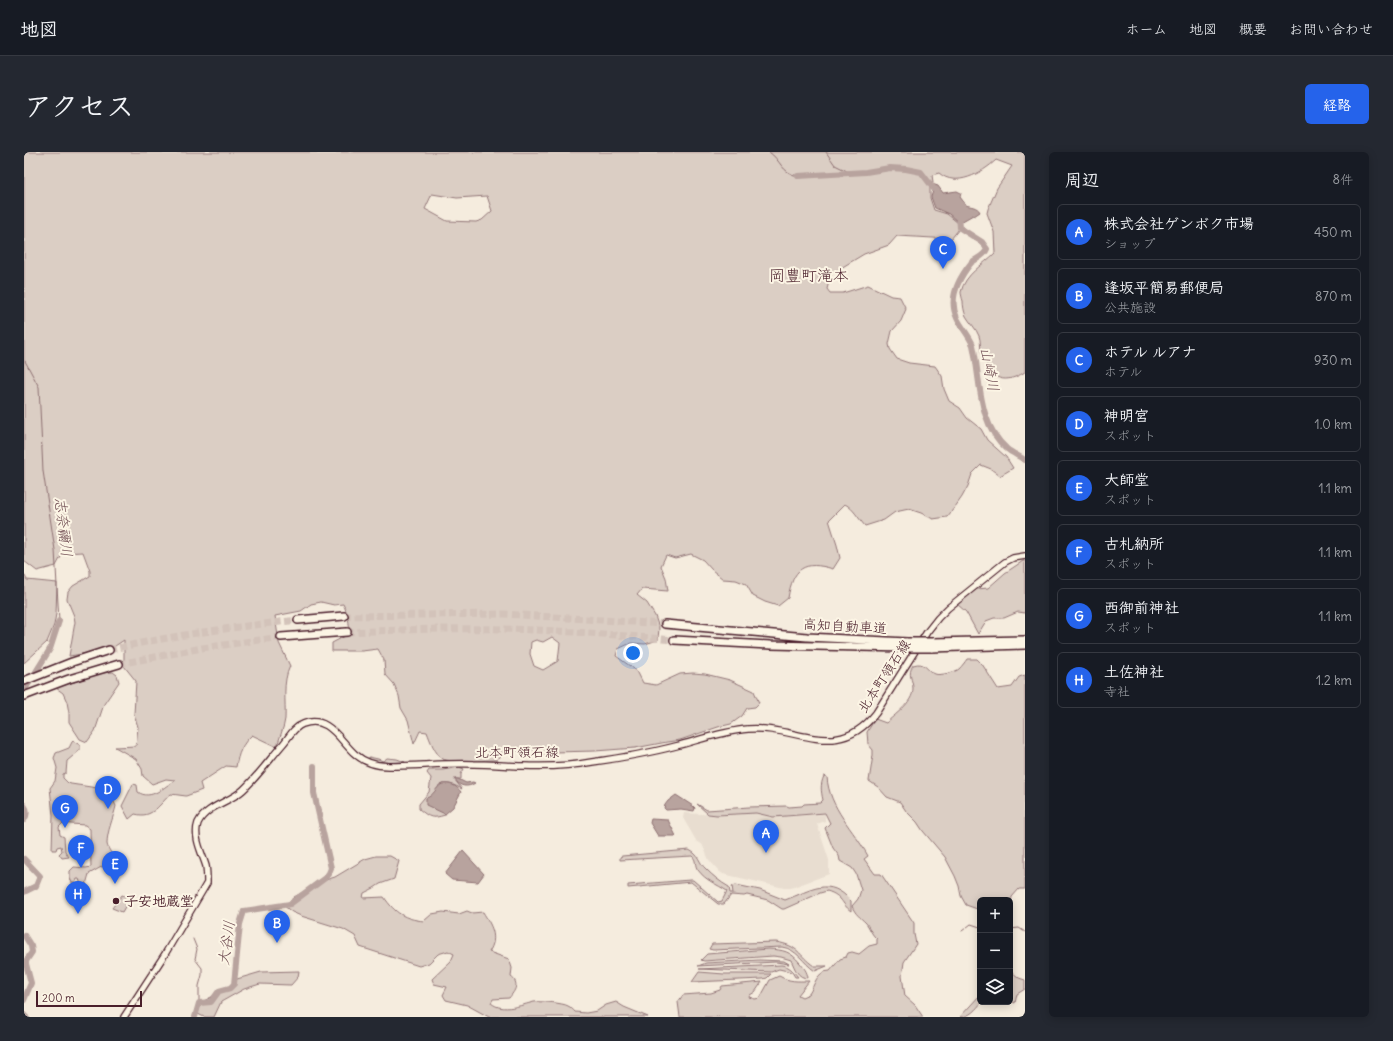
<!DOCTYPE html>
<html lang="ja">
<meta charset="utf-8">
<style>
body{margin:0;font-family:Delius,"Klee One",sans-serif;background:#242831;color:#f1f3f6}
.controls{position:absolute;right:12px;bottom:12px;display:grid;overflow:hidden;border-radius:6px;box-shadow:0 2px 10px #0003}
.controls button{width:36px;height:36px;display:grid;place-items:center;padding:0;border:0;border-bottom:1px solid #363941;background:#171b24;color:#f1f3f6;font:20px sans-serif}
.scale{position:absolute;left:12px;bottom:10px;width:106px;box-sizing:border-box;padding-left:4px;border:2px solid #4a1f2b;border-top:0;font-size:11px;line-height:14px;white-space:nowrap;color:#4a1f2b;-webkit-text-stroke:3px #fcf5e5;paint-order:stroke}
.you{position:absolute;left:609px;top:501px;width:14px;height:14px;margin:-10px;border:3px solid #fff;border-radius:50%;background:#1a73e8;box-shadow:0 0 0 6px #1a73e833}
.badge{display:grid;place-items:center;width:26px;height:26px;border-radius:50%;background:#2563eb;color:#fff;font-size:13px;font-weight:700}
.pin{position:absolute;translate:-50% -33px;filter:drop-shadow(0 1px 2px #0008)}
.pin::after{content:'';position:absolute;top:21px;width:14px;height:12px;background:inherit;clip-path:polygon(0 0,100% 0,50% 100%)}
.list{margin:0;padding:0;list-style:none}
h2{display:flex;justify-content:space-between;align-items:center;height:52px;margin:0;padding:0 16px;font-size:17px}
h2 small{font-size:13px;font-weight:400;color:#9ea1a6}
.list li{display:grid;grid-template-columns:26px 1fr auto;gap:12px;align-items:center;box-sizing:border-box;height:56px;margin:0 8px 8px;padding:0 8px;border:1px solid #363941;border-radius:6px}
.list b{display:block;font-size:15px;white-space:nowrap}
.list p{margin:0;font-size:13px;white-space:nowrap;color:#9ea1a6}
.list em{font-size:13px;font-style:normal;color:#9ea1a6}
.icon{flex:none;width:22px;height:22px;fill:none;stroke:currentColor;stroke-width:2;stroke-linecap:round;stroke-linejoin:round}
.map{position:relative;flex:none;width:1001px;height:865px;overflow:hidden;border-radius:6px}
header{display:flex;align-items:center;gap:24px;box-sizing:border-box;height:56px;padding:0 20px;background:#171b24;border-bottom:1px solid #363941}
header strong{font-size:19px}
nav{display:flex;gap:22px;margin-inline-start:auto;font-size:14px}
.intro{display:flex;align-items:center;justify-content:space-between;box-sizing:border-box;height:96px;padding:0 24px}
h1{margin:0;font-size:28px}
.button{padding:10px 18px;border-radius:6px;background:#2563eb;color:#fff;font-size:14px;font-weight:700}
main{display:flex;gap:24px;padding:0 24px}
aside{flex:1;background:#171b24;border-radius:6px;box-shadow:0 2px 10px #0003}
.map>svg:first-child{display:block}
.built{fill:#e8ddd0}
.green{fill:#dbcec4;stroke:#927678;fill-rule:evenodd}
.water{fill:#b8a39e;stroke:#8c6e70}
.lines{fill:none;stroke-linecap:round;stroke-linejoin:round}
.stream{stroke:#8c6e70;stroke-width:1}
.river{stroke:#b8a39e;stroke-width:6}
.highway-tunnel{stroke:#d3c3ba;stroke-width:7;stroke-dasharray:7 3.5;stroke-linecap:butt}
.secondary-casing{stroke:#4a1f2b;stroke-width:8}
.highway-casing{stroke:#4a1f2b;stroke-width:10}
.secondary{stroke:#fcf5e5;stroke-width:5.5}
.highway{stroke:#fcf5e5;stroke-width:7}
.highway-bridge-casing{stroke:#4a1f2b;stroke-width:10;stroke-linecap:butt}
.highway-bridge{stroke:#fcf5e5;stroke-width:7}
.poi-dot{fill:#4a1f2b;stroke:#fcf5e5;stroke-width:1.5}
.labels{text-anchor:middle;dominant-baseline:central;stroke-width:4;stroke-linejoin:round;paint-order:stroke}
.street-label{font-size:14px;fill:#4a1f2b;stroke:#fcf5e5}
.poi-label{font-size:14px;font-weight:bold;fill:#4a1f2b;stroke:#fcf5e5;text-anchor:start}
.water-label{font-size:15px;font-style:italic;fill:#704d53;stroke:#fcf5e5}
.quarter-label{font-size:16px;fill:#4a1f2b;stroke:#fcf5e5}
</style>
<header>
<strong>地図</strong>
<nav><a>ホーム</a><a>地図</a><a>概要</a><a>お問い合わせ</a></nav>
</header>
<div class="intro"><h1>アクセス</h1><a class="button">経路</a></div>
<main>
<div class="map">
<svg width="1001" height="865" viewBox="0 0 1001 865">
<rect width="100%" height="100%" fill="#f5ecde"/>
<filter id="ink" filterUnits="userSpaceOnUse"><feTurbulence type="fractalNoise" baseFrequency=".025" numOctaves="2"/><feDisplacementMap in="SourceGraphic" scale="8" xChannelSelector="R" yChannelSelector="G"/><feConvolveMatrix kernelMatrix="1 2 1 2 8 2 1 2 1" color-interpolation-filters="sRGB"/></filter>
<g filter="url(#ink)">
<path class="built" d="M 660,661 L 693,663 L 732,661 L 749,665 L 801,662 L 801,669 L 793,672 L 805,708 L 805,722 L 767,736 L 760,736 L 699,722 L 696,720 L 685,708 L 678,692 L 673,690 L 659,666 Z"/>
<path class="green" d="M 0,0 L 1001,0 L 1001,220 C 977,235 964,225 957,199 C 956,194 957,189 955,184 C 952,176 946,171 942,164 C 940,160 939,153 939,149 C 938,146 937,142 937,140 C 941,122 959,113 971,101 L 970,80 L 963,61 L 964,57 L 973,36 L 988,14 L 972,8 C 958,21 932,36 915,21 L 908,23 L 909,30 L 904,32 L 906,36 L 906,46 L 910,58 L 923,62 L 934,71 L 935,77 L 927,87 L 873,84 L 865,93 L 840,102 L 807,122 L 803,137 L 806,141 L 819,141 L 844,133 L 867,144 L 876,145 L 882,157 L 877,169 L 868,179 L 865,192 L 866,197 L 873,207 L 885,211 L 911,214 L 918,224 L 920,237 L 925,249 L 936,256 L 943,266 L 957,277 L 963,288 L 982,305 L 989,316 L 976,324 L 967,317 L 957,313 L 948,322 L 944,334 L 938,345 L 931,355 L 923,365 L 909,367 L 897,361 L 885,357 L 871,360 L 860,368 L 841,374 C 834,366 830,357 821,352 L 805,368 L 813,393 L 816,406 L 809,417 C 780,408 769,416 764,446 L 754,454 L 741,450 L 729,444 L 722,432 L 712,428 L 699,427 L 688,418 L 679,408 L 667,402 L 651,406 L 642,403 L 637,414 L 642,426 L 644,439 L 618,437 L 613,443 L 623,451 L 631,464 L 635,476 L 634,488 L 621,492 L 607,491 L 594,497 L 592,504 L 613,519 L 619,531 L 632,533 L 656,522 L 669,521 L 681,522 L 706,528 L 730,539 L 735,551 L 731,555 L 723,556 L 718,564 L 707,572 L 694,575 L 656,588 L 643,590 L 611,596 L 571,599 L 530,600 L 517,603 L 507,596 L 479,602 L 473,608 C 463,608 426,611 419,607 C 411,602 406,588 403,580 L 396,579 L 390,592 L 384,568 L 377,556 L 375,544 L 370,532 L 361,522 L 360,508 L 354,497 L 338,499 L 308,499 L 308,491 L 325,482 C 326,471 324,462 319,452 L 310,453 L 297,450 L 287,452 L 277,459 L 251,464 L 255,491 L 266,514 C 258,531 262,549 261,567 C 260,576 255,586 253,595 L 228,583 C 218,592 214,602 212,615 L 202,614 L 176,631 L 178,638 L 162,644 L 147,642 C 135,652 129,667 111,662 L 105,667 L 98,654 L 109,632 L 113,633 L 114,640 C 127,649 140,635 151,628 L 142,627 L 128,632 L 119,624 L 118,617 L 112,607 L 91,595 L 112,594 L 114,575 L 110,562 L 112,529 L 100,514 L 100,488 L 85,498 L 45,504 L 51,470 L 50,464 L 43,447 L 44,440 L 49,434 L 66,424 L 66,419 L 59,400 L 39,401 L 32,414 L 13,419 L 0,409 ZM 408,42 L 433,46 L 463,44 L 468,59 L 458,68 L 452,70 L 423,69 L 401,57 ZM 528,485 L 536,491 L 534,509 L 519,518 L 510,514 L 506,502 L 507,490 L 512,488 L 519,490 Z
M 999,409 L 1001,409 L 1001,461 L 994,460 L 980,466 L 970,466 L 962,469 L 954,482 L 942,460 L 933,452 L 953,437 L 964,436 L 981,421 Z
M 0,422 L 3,428 L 33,431 L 32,462 L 30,473 L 23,490 L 0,511 Z
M 943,507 L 953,507 L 958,512 L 974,537 L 988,535 L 995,525 L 1001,523 L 1001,737 L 995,737 L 988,745 L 986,756 L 986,748 L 956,748 L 956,758 L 942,753 L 937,744 L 935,734 L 931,724 L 921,705 L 899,679 L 893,670 L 882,659 L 876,650 L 863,645 L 854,635 L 845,629 L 849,603 L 849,598 L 844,592 L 843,580 L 851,567 L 862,571 C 870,563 889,551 889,537 C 889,527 883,523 889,513 C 902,509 901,518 911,522 C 915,524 932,520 935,517 C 938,514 941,510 943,507 Z
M 89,520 L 93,523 L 95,530 L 80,552 L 71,579 L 63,590 L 56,587 L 45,570 L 45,561 L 43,550 L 39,541 L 32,536 L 77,521 Z
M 49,589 L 56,593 L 56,598 L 43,609 L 42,621 L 39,622 L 39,626 L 44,631 L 47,632 L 80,637 C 86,641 89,648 92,654 C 89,667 83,679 83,692 C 84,699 91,702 86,710 L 65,722 L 61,736 L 58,735 L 55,727 L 53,727 L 51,731 L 48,731 L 46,726 L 46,719 L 50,715 L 62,716 L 67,715 L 66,677 L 61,673 L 47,672 L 39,671 L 35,675 L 36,683 L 40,685 L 41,699 L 45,705 L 38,706 L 35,702 L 38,699 L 37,694 L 33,695 L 32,698 L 28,698 L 29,663 L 26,636 L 31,629 L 33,616 L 30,606 L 32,601 L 45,596 L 48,590 Z
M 345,605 L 354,607 L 359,609 L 363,606 L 373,607 L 381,610 L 353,611 L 345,608 Z
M 435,615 L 440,617 L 437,622 L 437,627 L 430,627 L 438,637 C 430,633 425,630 415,633 L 413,638 L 421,663 C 408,667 406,666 395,657 L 395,652 L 405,640 L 407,626 L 403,621 L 405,618 L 419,618 Z
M 800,624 L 803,625 C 805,656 830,678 844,704 L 840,707 L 851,722 L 857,722 L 890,771 L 890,782 L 892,792 L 880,810 L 878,824 L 881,844 L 891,853 L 899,865 L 656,865 L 654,850 L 659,843 L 687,841 L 696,838 L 698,834 L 738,830 L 731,840 L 726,843 L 725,845 L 731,847 L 736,846 L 746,828 L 755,824 C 766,830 773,829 785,829 L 774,843 L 778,845 L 785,842 C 791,833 792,819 806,819 L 816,807 L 822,805 L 824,801 L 828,800 L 835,802 L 845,794 L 853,792 L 853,787 C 847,782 846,776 842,771 C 836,765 831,762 828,754 L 834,747 L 837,738 L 832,722 L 828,716 L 816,709 L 815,704 L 809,696 L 801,676 L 806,671 L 801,661 L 749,665 L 732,661 L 693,663 L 684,662 L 673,652 L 683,658 L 725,655 L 763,654 L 765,655 L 778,654 L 780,652 L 796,651 L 799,648 C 797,639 796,633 800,624 Z
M 665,698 C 676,703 674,710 682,717 C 689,724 696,730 705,735 L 706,741 L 709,741 L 708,734 L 712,733 L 736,738 L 761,748 C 788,738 805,724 827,749 L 827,759 C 817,752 819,744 803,739 L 796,741 L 760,757 L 758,757 L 744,748 L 723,743 L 720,744 L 707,743 L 700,752 L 694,752 L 667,730 L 604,736 L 604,733 L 666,728 L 669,728 L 694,750 L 698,749 L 703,739 C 693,732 682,729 674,718 C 670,713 673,708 668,704 L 596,708 L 596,705 L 598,704 Z
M 352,704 L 366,704 L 375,709 L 370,727 L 356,732 L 350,736 L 340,741 L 339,746 L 360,745 C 371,761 380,767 400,769 L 408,762 L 419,760 L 435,762 L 443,759 L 448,761 L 459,760 C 467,773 475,785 465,800 L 485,807 L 488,816 L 487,825 C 496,831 491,839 485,846 L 469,847 L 467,851 C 479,861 497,853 510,850 C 515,849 540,851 544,854 C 547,855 549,858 551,860 L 562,861 L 573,859 L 582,853 L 592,850 L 600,855 L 624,865 L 465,865 L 443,853 L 422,848 L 419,843 L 423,835 L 410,832 L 408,827 L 427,809 L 430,802 L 424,799 L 414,802 L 405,811 L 395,814 L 336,795 L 331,784 L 319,777 L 277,764 L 268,760 L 260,754 L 270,745 L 298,729 L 311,725 L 341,707 Z
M 98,743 L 106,746 L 98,760 L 88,756 Z
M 752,790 C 776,794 774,803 790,814 L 803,814 L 791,819 C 779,811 773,797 758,795 L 689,798 L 685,797 L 688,792 Z
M 744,797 C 760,798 766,799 776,811 C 780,816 783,819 784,826 C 773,826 771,816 767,808 L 757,805 L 749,804 L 680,809 L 677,808 L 683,802 Z
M 735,808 L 760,809 L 765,812 L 752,810 L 674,814 L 682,811 Z
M 986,812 L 988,820 L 995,826 L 1001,828 L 1001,837 L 993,842 L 991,851 L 986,849 Z
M 757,813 C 766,814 769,819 774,825 L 771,825 L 768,820 L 755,817 L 747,820 L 675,817 Z
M 275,819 L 274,825 L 267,833 L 236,832 L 220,837 L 197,850 L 190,865 L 180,865 L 172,861 L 176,851 L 206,835 L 213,827 L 237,820 Z
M 675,820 L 700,822 L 747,822 L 743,826 L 739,827 L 668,830 Z
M 956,843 L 956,850 L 958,850 C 952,857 946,865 936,865 Z"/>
<path class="water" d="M 905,31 L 914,34 L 919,41 L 933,39 L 937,41 L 936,45 L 942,53 C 947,55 953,54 956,60 L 950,64 L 949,63 L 935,71 L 925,62 L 911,56 L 907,45 L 909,39 Z
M 431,627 L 434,627 L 442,631 L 449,630 L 451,631 C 444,636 435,635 431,627 Z
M 418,632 C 426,631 432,633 437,640 L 429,655 L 421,662 L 402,653 L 402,646 C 410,644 411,636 418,632 Z
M 652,643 L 669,654 L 671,656 L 670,659 L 657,657 L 642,658 L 640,656 L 641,653 L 644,649 Z
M 627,667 L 644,668 L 652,684 L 634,684 L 626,671 Z
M 439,699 L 460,722 L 454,730 L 428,728 L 421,722 Z"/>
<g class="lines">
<path class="stream" d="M 745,0 C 757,8 757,21 774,24
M 802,0 L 811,13 L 825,20
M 1,209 L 15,235 L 19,319 L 31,398 L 35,469
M 986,777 L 995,776 L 1001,780
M 938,779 L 947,772 L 956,775
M 169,787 L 173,797 L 171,807 L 178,816 L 178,823 L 175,834 L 175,851"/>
<path class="river" d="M 774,24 L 842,20 L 866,16 L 882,17 L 897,20 L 910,37
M 935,62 L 936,76 L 958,90 L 963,97 C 960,105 952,106 947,111 C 935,126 924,147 933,166 C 937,175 945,183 949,193 C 957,228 953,271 983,297 C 988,301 995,304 1001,308
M 0,539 L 26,497 L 35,469
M 0,653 C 4,658 4,662 0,668
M 0,707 L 16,724 L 12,734 L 0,740
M 0,783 L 7,794 L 8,800 L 2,809 L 2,812 L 7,831 L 0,848
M 0,863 L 2,865
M 171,865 L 175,851 L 187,850 L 195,839 L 206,836 L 210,832 L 216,772 L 220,759 L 266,752 L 301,726 L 305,721 L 307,716 L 290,641 L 290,614"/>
<path class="highway-tunnel" d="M 320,464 L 481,462 L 641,472
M 323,480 C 374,478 426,476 478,477 C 535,478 593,483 650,488
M 85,498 C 148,483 211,475 274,468
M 95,512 L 178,496 L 257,485"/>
<defs>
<path id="secondary" d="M 100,865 L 141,802 L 183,731 C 183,725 183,720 182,714 C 178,701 169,685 174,671 C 182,654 206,650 219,638 C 234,624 246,607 259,592 C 265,585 270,575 279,572 C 304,562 316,589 331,602 C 340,610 353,614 365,614 C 393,614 422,611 450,612 C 467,612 483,614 499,614 C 522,615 546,614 568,610 C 596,606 625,601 652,594 C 675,588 700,579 724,577 C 773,573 813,611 852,561 L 903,480 L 914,466 L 924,456 L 981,410 L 989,406 L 1001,404"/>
<path id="highway" d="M 274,468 L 320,464
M 641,472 L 783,485 L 883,490
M 257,485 L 323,480
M 650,488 L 747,493 L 881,496
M 909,490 L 1001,488
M 907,496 L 1001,493
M 0,529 L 48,510 L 85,498
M 0,544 L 45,527 L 95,512"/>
</defs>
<use href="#secondary" class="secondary-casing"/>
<use href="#highway" class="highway-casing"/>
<use href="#secondary" class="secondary"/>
<use href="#highway" class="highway"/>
<defs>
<path id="highway-bridge" d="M 883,490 L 909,490
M 881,496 L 907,496"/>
</defs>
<use href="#highway-bridge" class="highway-bridge-casing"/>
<use href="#highway-bridge" class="highway-bridge"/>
</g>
</g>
<circle class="poi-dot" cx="92" cy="749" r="4"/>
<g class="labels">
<g class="street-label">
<text transform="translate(821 474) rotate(3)">高知自動車道</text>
<text transform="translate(860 524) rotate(-57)">北本町領石線</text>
<text x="493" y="600">北本町領石線</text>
</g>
<g class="poi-label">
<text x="100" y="749">子安地蔵堂</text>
</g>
<g class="water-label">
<text transform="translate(966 217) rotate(79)">山崎川</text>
<text transform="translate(40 375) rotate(83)">志奈禰川</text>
<text transform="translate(202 791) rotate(-82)">大谷川</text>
</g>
<g class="quarter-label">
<text x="785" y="123">岡豊町滝本</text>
</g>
</g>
</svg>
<div class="controls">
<button>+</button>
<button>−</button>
<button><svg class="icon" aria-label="layers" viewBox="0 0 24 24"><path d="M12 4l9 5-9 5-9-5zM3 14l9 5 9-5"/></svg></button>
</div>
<div class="scale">200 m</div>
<div class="you"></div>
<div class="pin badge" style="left:742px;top:701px">A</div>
<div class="pin badge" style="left:253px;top:791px">B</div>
<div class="pin badge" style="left:919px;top:117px">C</div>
<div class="pin badge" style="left:84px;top:657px">D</div>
<div class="pin badge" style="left:91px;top:732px">E</div>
<div class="pin badge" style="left:57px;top:716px">F</div>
<div class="pin badge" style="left:41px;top:676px">G</div>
<div class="pin badge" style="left:54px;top:762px">H</div>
</div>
<aside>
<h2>周辺<small>8件</small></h2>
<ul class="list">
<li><span class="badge">A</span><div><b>株式会社ゲンボク市場</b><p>ショップ</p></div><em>450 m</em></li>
<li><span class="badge">B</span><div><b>逢坂平簡易郵便局</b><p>公共施設</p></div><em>870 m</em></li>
<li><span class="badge">C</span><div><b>ホテル ルアナ</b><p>ホテル</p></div><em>930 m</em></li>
<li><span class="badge">D</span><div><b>神明宮</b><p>スポット</p></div><em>1.0 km</em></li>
<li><span class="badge">E</span><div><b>大師堂</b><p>スポット</p></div><em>1.1 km</em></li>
<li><span class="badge">F</span><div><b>古札納所</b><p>スポット</p></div><em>1.1 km</em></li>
<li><span class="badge">G</span><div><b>西御前神社</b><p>スポット</p></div><em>1.1 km</em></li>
<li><span class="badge">H</span><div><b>土佐神社</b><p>寺社</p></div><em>1.2 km</em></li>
</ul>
</aside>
</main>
